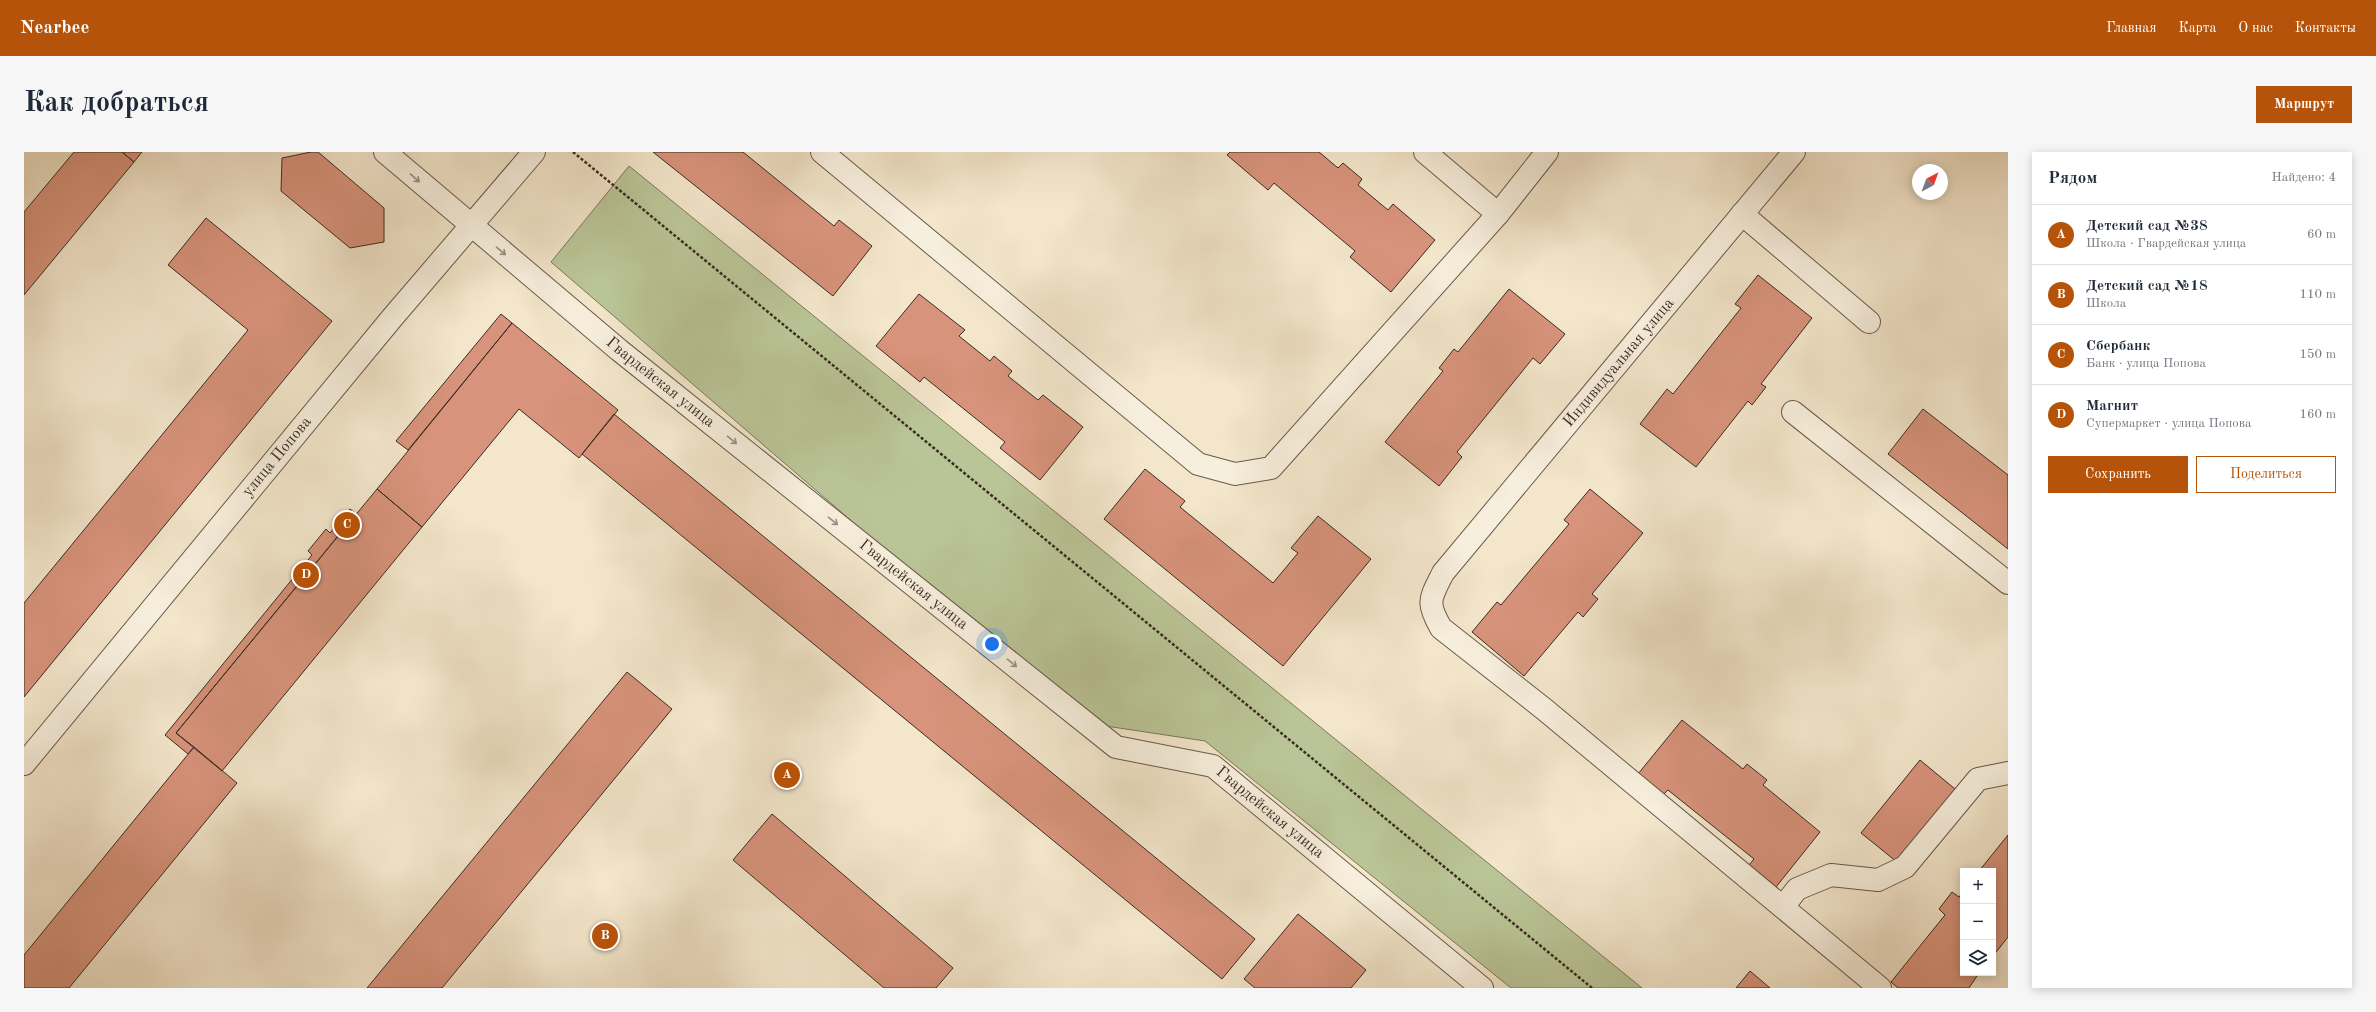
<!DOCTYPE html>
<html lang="ru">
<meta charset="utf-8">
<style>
body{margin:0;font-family:"Old Standard TT",serif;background:#f6f6f7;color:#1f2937}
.controls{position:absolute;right:12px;bottom:12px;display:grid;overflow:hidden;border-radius:0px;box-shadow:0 2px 10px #0003}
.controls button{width:36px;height:36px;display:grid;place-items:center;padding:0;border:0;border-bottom:1px solid #e0e1e3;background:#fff;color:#1f2937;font:20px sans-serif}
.compass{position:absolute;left:1888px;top:12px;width:36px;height:36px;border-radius:50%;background:#fff;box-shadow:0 2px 10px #0003;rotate:41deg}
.you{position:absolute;left:968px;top:492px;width:14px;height:14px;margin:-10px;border:3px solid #fff;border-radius:50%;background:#1a73e8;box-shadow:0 0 0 6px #1a73e833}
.badge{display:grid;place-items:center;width:26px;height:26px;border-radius:50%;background:#b45309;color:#fff;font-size:13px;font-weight:700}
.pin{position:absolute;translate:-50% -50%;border:2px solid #fff;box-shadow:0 1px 4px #0006}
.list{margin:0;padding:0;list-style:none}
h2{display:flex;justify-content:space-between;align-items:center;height:52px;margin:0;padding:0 16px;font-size:17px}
h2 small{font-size:13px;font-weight:400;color:#747a83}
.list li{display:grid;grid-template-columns:26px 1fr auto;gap:12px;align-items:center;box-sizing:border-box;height:60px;padding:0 16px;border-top:1px solid #e0e1e3}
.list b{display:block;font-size:15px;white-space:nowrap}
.list p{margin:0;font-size:13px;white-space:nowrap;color:#747a83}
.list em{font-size:13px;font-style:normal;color:#747a83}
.actions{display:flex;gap:8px;padding:12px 16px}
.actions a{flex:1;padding:9px 0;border:1px solid #b45309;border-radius:0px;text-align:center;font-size:14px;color:#b45309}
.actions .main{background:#b45309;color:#fff}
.icon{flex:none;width:22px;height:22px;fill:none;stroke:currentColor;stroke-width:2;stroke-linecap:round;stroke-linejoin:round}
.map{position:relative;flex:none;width:1984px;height:836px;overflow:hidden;border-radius:0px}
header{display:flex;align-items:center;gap:24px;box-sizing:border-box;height:56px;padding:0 20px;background:#b45309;color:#fff}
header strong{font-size:19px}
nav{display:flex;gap:22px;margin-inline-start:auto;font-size:14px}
.intro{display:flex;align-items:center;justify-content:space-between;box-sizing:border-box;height:96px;padding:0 24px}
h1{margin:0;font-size:28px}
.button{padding:10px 18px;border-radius:0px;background:#b45309;color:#fff;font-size:14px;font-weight:700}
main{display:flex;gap:24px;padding:0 24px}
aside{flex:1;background:#fff;border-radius:0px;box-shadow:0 2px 10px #0003}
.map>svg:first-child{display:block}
.green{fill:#bac597;stroke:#7b785c}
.building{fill:#d7937b;stroke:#3c2b21}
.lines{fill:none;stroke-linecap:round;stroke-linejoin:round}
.minor-casing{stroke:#6a5a4c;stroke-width:24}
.path{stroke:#3c2b21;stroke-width:2.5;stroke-dasharray:3 2;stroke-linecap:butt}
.minor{stroke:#f7efdd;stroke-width:22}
.oneway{stroke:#9a8d7f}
.labels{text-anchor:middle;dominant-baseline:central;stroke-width:3.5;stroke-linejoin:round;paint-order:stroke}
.street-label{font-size:16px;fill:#3c2b21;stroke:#f7efdd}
</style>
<header>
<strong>Nearbee</strong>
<nav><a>Главная</a><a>Карта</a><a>О нас</a><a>Контакты</a></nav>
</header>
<div class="intro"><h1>Как добраться</h1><a class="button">Маршрут</a></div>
<main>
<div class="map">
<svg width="1984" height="836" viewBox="0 0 1984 836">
<rect width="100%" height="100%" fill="#f3e6cb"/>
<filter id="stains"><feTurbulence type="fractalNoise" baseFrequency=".005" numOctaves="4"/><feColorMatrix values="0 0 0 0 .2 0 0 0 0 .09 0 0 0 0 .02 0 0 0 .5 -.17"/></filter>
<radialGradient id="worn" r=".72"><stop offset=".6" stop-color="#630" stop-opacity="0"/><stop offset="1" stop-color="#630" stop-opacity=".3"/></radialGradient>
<path class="green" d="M 605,14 L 1618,836 L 1487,836 L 1181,589 L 1062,571 L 527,110 Z"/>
<path class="building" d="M 50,0 L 98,0 L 110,10 L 0,143 L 0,60 Z
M 98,0 L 118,0 L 110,10 Z
M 287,0 L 294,0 L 360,56 L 360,90 L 326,96 L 257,39 L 258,6 Z
M 629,0 L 719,0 L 810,74 L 815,68 L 848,94 L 809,144 Z
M 1206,0 L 1295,0 L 1314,16 L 1319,11 L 1338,27 L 1334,33 L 1364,58 L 1369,52 L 1411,88 L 1367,140 L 1326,105 L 1331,99 L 1250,31 L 1244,38 L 1203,3 Z
M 182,66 L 308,169 L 0,545 L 0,451 L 224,178 L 144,113 Z
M 1734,123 L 1788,166 L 1737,232 L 1742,235 L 1728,253 L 1724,249 L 1672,315 L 1616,272 L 1643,237 L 1649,242 L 1717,156 L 1711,152 Z
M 1485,137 L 1541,182 L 1516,212 L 1509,206 L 1433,300 L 1438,305 L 1415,334 L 1361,290 L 1419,219 L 1415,216 L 1430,197 L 1434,200 Z
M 895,142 L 941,178 L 935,184 L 966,209 L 970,204 L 988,219 L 984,224 L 1014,248 L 1019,243 L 1059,275 L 1016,328 L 976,296 L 981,290 L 900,225 L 896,230 L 852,194 Z
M 477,162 L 488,171 L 384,298 L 372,289 Z
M 488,171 L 594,258 L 555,306 L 495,257 L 398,375 L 353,337 Z
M 1899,257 L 1984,323 L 1984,397 L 1864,302 Z
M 590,262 L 1231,787 L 1198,827 L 558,302 Z
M 1121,317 L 1161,349 L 1156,355 L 1249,431 L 1274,401 L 1267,396 L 1294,364 L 1347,407 L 1259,514 L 1080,367 Z
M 353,337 L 398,375 L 198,619 L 152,581 Z
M 1566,337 L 1619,381 L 1568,442 L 1574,447 L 1559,465 L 1554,460 L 1500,524 L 1448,480 L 1473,450 L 1477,453 L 1545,372 L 1540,368 Z
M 326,357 L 332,362 L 152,581 L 170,595 L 164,602 L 141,583 L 288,403 L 284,399 L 302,377 L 306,381 Z
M 603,520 L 648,557 L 418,836 L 343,836 Z
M 1658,568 L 1719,617 L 1723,612 L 1743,628 L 1739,633 L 1796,680 L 1752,735 L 1725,713 L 1730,707 L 1644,638 L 1640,642 L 1614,622 Z
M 170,595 L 213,631 L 45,836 L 0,836 L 0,803 Z
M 1896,608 L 1931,637 L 1873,710 L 1837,681 Z
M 748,662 L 929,816 L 912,836 L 860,836 L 709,708 Z
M 1984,683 L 1984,785 L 1969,804 L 1969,719 L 1955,719 Z
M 1928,740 L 1935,745 L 1939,740 L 1939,821 L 1955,821 L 1945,836 L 1874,836 L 1867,830 L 1921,763 L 1915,757 Z
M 1274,762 L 1342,818 L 1327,836 L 1231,836 L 1220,827 Z
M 1726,819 L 1746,836 L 1712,836 Z"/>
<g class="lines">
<defs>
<g id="minor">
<path id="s1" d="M 361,0 L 595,198 L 1092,595 L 1189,614 L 1458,836"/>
<path d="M 798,0 L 1174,312 L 1211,322 L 1247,316 L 1474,62 L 1523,0"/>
<path d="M 1401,0 L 1474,62"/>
<path d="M 1770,0 L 1419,421 C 1406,447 1402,450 1417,476 L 1520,557 L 1856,836"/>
<path d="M 1718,62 L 1845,170"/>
<path d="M 1769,260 L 1984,431"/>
<path id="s2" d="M 0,612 L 368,166 L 510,0"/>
<path d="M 1759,755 L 1773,737 L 1807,723 L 1854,728 L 1881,715 L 1954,627 L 1984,621"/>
</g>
</defs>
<use href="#minor" class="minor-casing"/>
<path class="path" d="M 549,0 L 1568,836"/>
<use href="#minor" class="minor"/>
</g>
<defs><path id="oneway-shaft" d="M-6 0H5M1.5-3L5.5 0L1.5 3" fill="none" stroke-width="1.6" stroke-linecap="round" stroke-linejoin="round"/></defs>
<g class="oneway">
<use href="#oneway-shaft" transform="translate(391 26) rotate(41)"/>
<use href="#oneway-shaft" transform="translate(477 99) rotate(40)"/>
<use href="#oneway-shaft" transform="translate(708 288) rotate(39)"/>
<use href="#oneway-shaft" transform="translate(809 369) rotate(39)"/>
<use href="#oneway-shaft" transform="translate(988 511) rotate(39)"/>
</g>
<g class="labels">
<g class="street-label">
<text transform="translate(1595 211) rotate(-50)">Индивидуальная улица</text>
<text stroke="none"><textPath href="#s1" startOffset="359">Гвардейская улица</textPath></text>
<text stroke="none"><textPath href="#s2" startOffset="398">улица Попова</textPath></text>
<text stroke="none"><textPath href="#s1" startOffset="683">Гвардейская улица</textPath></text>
<text stroke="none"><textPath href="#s1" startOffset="1115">Гвардейская улица</textPath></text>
</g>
</g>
<rect width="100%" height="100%" filter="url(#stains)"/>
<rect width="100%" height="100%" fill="url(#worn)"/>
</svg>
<div class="controls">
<button>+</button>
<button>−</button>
<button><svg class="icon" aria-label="layers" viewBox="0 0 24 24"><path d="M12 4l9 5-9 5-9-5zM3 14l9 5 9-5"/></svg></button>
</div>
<svg class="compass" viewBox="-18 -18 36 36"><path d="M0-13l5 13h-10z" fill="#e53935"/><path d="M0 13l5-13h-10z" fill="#747a83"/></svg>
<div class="you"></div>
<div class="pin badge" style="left:763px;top:623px">A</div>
<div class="pin badge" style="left:581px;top:784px">B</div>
<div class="pin badge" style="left:323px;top:373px">C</div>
<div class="pin badge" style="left:282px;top:423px">D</div>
</div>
<aside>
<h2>Рядом<small>Найдено: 4</small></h2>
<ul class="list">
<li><span class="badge">A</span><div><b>Детский сад №38</b><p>Школа · Гвардейская улица</p></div><em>60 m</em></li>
<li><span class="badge">B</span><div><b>Детский сад №18</b><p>Школа</p></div><em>110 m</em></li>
<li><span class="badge">C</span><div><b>Сбербанк</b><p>Банк · улица Попова</p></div><em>150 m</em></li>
<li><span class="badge">D</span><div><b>Магнит</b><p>Супермаркет · улица Попова</p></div><em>160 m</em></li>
</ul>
<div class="actions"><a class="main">Сохранить</a><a>Поделиться</a></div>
</aside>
</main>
